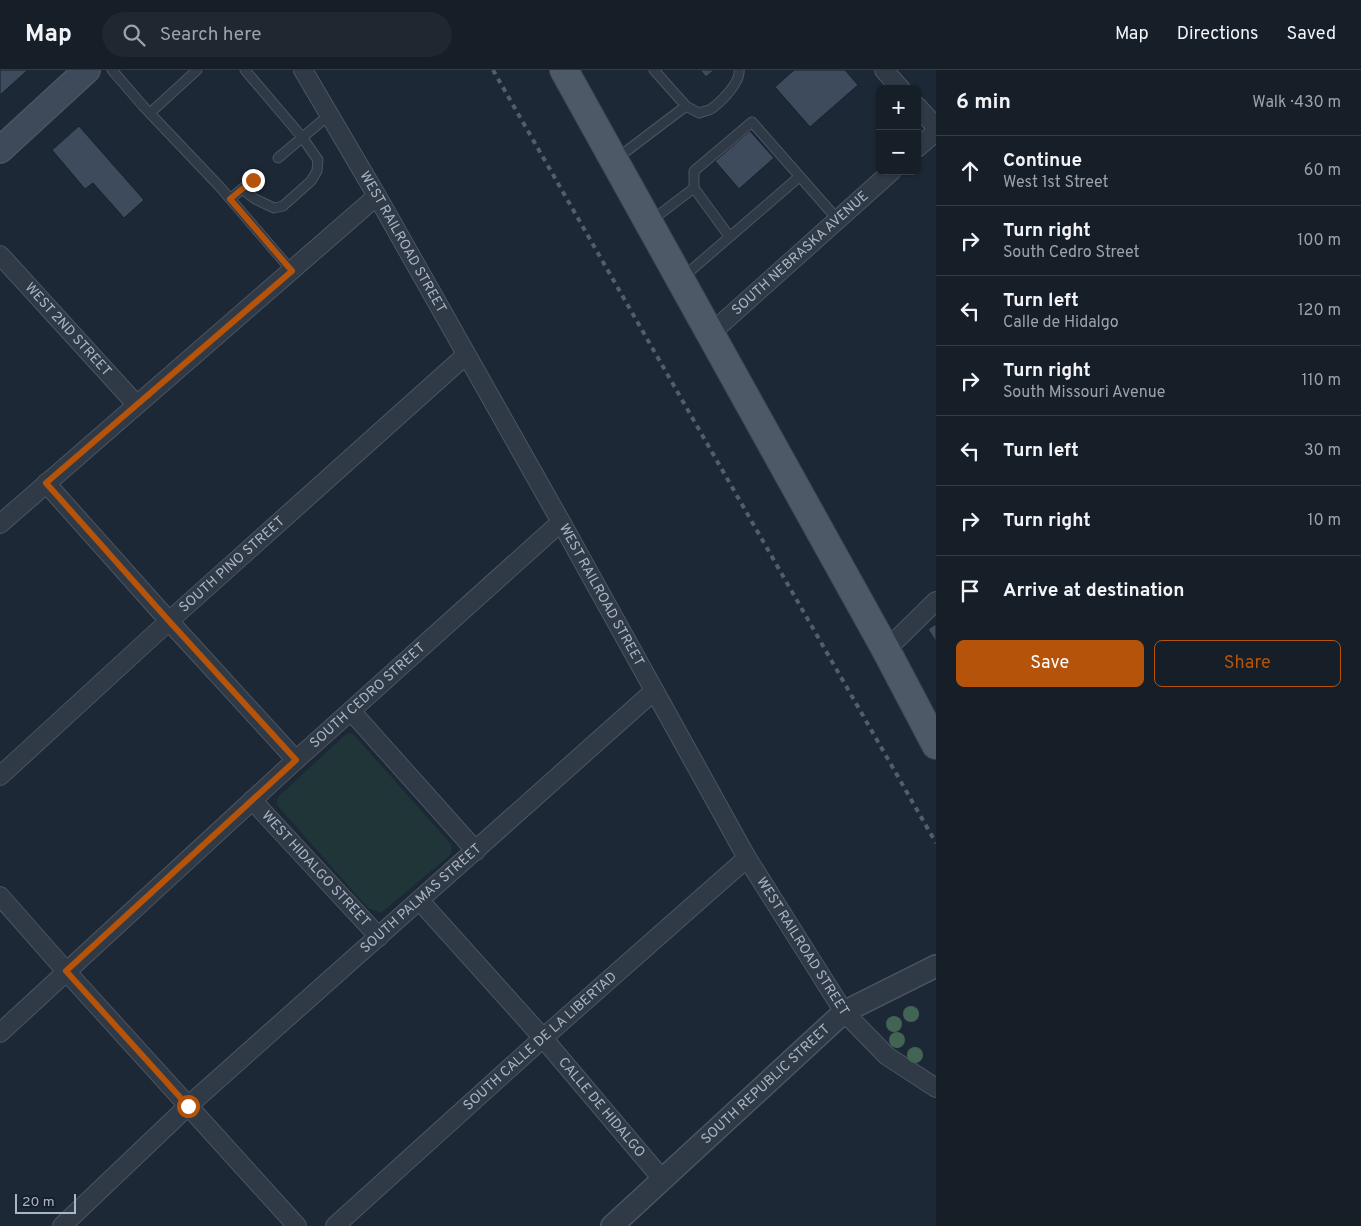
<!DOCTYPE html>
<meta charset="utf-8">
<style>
body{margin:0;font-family:Overpass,sans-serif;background:#1f2730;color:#f1f3f6}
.controls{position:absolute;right:15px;top:15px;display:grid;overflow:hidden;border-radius:8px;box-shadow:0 1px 4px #0004}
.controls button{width:45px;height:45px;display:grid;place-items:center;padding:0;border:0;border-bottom:1px solid #353c45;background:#161e28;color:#f1f3f6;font:25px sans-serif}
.scale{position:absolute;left:15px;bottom:12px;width:61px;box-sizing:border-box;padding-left:5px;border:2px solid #aab5c5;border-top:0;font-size:14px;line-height:18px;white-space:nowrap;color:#aab5c5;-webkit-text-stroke:4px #161f2b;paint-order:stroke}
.stop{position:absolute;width:15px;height:15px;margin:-11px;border:4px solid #b45309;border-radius:50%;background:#fff}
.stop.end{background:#b45309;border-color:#fff;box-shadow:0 1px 5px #0008}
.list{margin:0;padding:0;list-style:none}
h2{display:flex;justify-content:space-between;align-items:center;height:65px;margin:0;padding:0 20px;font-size:21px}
h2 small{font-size:16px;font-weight:400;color:#9ea2a8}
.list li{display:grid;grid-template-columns:32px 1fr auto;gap:15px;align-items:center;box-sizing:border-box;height:70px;padding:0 20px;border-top:1px solid #353c45}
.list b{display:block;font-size:19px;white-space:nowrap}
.list p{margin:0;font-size:16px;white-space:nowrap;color:#9ea2a8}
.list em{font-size:16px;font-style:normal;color:#9ea2a8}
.actions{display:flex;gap:10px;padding:15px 20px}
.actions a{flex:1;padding:11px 0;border:1px solid #b45309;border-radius:8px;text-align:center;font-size:18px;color:#b45309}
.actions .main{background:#b45309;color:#fff}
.icon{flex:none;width:28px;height:28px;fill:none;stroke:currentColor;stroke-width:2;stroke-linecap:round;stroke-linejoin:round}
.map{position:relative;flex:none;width:936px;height:1156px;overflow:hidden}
header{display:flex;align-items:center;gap:30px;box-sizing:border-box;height:70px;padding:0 25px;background:#161e28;border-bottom:1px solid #353c45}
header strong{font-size:24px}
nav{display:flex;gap:28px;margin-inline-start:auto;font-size:18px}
.search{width:350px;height:45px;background:#1f2730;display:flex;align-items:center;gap:12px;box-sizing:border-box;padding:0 18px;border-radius:28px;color:#9ea2a8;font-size:19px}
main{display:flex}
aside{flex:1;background:#161e28}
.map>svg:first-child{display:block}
.green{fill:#1f3537}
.building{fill:#3d4b5c;stroke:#18212d}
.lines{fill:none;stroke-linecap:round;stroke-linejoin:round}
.service-casing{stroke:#4b5562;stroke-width:11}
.minor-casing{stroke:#4b5562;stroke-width:20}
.tertiary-casing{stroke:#4b5562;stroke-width:24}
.secondary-casing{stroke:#4b5562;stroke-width:28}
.primary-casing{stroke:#3a4350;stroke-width:30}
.service{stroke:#303a47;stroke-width:9}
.minor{stroke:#303a47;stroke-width:18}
.tertiary{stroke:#303a47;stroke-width:21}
.secondary{stroke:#3e495a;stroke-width:25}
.primary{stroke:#4e5967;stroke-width:28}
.rail{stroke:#525e6f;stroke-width:4;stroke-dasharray:5 5;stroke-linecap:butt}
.tree{fill:#426454}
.route{stroke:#b45309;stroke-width:6}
.labels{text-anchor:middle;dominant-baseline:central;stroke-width:4.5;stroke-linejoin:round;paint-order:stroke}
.street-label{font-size:14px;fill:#aab5c5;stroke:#161f2b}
</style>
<header>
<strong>Map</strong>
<div class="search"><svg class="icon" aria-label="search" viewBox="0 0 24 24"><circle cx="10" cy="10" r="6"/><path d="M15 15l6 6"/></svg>Search here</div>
<nav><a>Map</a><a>Directions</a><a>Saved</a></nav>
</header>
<main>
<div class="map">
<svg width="936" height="1156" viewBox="0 0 936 1156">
<rect width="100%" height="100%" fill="#1d2836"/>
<path class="green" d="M 348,663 L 353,664 L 451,774 L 452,781 L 449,786 L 381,843 L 368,838 L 277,735 L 277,731 L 279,726 L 344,666 Z"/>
<path class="building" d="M 0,0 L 28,0 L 0,25 Z
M 700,0 L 714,0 L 706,7 Z
M 794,0 L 845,0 L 858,15 L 810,57 L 775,17 Z
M 79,56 L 144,130 L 124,148 L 93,113 L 85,119 L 52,80 Z
M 750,61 L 774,88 L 739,119 L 715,91 Z
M 936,554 L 936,572 L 928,559 Z"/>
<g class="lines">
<defs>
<path id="service" d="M 112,0 L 143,36 L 220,117 L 292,201
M 686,36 L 699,43 C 703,41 708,41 711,39 C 721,32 741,12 739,0
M 150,43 L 197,0
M 278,88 L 329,45
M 616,89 L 686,36 L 654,0
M 694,118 L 694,101 L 752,52 L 838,150
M 242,119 L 255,129 L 274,138 L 283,136 L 311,111 L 317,101 L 318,90 L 302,67 L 245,0
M 230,129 L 253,110
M 652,150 L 694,118 L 729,166
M 682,208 L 799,107"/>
<g id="minor">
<path id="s1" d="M 303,0 L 377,126 L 561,452 L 747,788 L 844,942 L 887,986 L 936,1018"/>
<path d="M 884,0 L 901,19"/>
<path d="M 917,36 L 936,57"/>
<path d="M 917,78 L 936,62"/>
<path id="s2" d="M 0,185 L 136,334"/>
<path id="s3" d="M 710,264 L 892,101"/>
<path d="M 46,413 L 169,551 L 296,690"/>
<path d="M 0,454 L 377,126"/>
<path d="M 886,580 L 936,531"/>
<path d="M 351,641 L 476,781"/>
<path id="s4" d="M 0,706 L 169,551 L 466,285"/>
<path id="s5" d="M 252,730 L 379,867"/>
<path d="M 0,826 L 66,901 L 297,1156"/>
<path id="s6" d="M 420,831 L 543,968 L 663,1110"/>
<path id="s7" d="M 0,963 L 296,690 L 561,452"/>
<path id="s8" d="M 62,1156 L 188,1036 L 654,621"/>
<path id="s9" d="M 335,1156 L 543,968 L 747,788"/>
</g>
<g id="tertiary">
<path id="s10" d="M 612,1156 L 844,942 L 936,896"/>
</g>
<path id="secondary" d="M 0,80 L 87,0"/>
<path id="primary" d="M 564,0 L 886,580 L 936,675"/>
</defs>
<use href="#service" class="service-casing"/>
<use href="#minor" class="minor-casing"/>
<use href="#tertiary" class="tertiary-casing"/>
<use href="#secondary" class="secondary-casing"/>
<use href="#primary" class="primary-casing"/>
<use href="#service" class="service"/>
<use href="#minor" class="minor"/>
<use href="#tertiary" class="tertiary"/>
<use href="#secondary" class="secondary"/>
<use href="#primary" class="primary"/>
<path class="rail" d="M 493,0 L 936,773"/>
</g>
<g class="tree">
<circle cx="911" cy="944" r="8"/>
<circle cx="894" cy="954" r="8"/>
<circle cx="897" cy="970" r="8"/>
<circle cx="915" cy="985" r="8"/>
</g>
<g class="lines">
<path class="route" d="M 188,1036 L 66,901 L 296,690 L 169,551 L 46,413 L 292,201 L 230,129 L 253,110"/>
</g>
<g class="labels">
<g class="street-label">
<text stroke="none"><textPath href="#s1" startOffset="199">WEST RAILROAD STREET</textPath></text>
<text stroke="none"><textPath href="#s3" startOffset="121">SOUTH NEBRASKA AVENUE</textPath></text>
<text stroke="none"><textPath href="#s2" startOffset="101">WEST 2ND STREET</textPath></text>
<text stroke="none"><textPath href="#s4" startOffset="314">SOUTH PINO STREET</textPath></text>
<text stroke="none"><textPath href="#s1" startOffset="604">WEST RAILROAD STREET</textPath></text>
<text stroke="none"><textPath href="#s7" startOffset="499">SOUTH CEDRO STREET</textPath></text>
<text stroke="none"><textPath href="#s5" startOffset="94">WEST HIDALGO STREET</textPath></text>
<text stroke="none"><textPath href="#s8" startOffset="486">SOUTH PALMAS STREET</textPath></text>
<text stroke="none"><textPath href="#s1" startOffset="1009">WEST RAILROAD STREET</textPath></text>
<text stroke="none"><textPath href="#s9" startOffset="276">SOUTH CALLE DE LA LIBERTAD</textPath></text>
<text stroke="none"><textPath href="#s10" startOffset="209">SOUTH REPUBLIC STREET</textPath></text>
<text stroke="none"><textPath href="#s6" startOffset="275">CALLE DE HIDALGO</textPath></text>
</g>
</g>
</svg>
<div class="controls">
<button>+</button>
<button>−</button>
</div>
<div class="scale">20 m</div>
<div class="stop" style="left:188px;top:1036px"></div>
<div class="stop end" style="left:253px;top:110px"></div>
</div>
<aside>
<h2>6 min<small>Walk · 430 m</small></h2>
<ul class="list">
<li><svg class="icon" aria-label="ahead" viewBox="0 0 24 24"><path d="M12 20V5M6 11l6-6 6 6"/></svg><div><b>Continue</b><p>West 1st Street</p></div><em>60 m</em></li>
<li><svg class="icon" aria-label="right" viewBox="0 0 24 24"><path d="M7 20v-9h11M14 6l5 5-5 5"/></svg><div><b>Turn right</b><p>South Cedro Street</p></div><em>100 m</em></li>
<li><svg class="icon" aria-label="left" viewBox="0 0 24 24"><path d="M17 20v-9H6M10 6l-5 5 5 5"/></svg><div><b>Turn left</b><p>Calle de Hidalgo</p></div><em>120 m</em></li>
<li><svg class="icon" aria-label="right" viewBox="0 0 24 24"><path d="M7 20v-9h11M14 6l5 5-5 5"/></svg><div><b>Turn right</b><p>South Missouri Avenue</p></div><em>110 m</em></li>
<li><svg class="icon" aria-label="left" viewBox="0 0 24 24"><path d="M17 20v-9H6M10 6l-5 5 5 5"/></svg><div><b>Turn left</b></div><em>30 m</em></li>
<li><svg class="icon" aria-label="right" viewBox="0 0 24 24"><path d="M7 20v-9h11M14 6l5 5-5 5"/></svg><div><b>Turn right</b></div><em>10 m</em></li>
<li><svg class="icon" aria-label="arrive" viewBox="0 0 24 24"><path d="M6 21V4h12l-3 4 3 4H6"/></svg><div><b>Arrive at destination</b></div></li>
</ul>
<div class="actions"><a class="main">Save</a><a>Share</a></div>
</aside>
</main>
